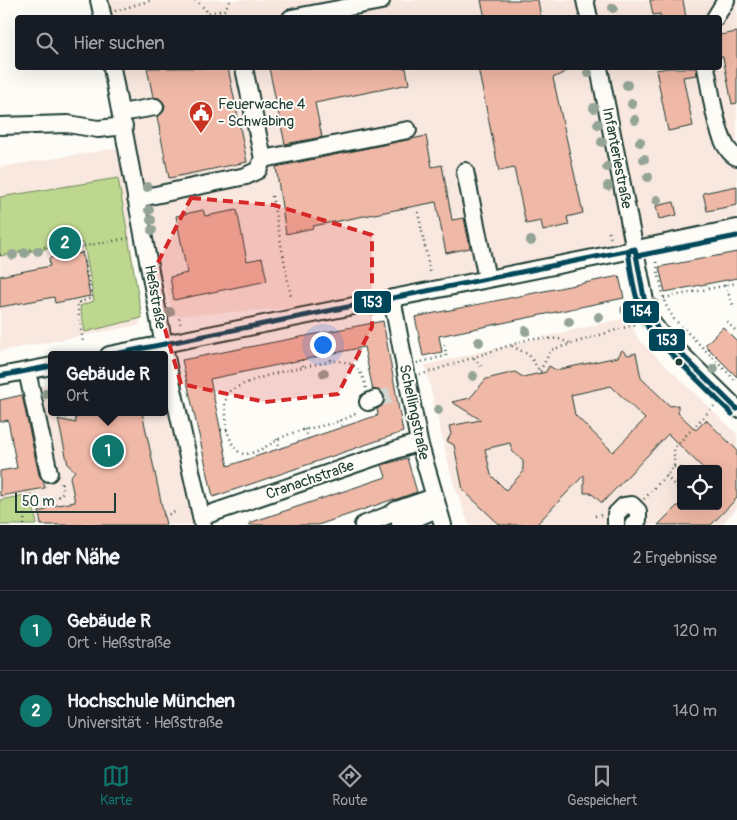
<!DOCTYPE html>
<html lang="de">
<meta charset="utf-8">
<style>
body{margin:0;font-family:Pangolin,sans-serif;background:#242831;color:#f1f3f6}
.controls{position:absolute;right:15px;bottom:15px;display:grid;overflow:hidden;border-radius:5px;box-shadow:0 5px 20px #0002}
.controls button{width:45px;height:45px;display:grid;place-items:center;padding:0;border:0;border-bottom:1px solid #363941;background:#171b24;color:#f1f3f6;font:25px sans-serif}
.scale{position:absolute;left:15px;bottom:12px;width:101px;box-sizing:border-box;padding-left:5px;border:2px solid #1f3d34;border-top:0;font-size:14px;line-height:18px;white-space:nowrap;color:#1f3d34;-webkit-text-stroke:4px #fdfcf7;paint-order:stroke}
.you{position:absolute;left:322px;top:344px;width:18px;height:18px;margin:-12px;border:4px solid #fff;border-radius:50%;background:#1a73e8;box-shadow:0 0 0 8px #1a73e833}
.badge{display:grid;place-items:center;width:32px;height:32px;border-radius:50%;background:#0f766e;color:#fff;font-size:16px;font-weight:700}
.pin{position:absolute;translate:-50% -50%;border:2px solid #fff;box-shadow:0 1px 5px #0006}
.popup{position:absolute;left:48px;top:351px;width:120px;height:65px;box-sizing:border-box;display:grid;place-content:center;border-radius:5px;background:#171b24;filter:drop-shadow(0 1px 4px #0005);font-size:16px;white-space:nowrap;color:#9ea1a6}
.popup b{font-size:19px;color:#f1f3f6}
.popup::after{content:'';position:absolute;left:50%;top:100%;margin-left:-10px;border:10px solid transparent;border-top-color:#171b24}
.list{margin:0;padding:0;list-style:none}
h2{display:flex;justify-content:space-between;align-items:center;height:65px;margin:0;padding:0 20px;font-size:21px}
h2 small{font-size:16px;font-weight:400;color:#9ea1a6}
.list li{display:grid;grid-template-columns:32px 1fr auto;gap:15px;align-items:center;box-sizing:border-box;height:80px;padding:0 20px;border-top:1px solid #363941}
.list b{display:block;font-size:19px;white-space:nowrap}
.list p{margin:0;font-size:16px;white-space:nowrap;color:#9ea1a6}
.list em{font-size:16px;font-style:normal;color:#9ea1a6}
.icon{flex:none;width:28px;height:28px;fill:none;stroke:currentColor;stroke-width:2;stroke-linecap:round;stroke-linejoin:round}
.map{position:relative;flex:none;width:737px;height:525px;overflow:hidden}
.search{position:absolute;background:#171b24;box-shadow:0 5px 20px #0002;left:15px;right:15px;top:15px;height:55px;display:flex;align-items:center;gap:12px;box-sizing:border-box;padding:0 18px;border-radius:5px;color:#9ea1a6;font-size:19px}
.sheet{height:225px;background:#171b24}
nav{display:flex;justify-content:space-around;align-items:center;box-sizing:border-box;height:70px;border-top:1px solid #363941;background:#171b24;font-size:14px;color:#9ea1a6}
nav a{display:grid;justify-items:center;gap:2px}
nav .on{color:#0f766e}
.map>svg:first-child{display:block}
.built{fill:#f9e8df;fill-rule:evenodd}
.green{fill:#bdd78e;stroke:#6e8a61}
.building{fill:#f0b8a6;stroke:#1f3d34;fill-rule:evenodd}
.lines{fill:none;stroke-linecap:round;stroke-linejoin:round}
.minor-tunnel{stroke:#d1d6d0;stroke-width:16;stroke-dasharray:16 8;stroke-linecap:butt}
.minor-casing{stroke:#1f3d34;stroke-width:20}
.path{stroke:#1f3d34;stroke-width:2.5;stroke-dasharray:1 4;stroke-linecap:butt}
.minor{stroke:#fdfcf7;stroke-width:16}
.bus-1-casing{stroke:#fdfcf7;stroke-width:9}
.bus-2-casing{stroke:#fdfcf7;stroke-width:9}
.bus-1{stroke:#00465a;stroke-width:5}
.bus-2{stroke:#00465a;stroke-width:5}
.tree{fill:#94a496}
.marked{fill:#d62828;fill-opacity:0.2;stroke:#d62828;stroke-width:4;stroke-dasharray:10 6;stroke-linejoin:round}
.bus-dot{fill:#1f3d34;stroke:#fdfcf7;stroke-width:2}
.labels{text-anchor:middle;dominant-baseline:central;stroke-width:4;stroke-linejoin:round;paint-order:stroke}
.poi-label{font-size:15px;fill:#1f3d34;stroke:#fdfcf7;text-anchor:start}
.street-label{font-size:15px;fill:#1f3d34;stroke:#fdfcf7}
.line-badge{stroke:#fdfcf7;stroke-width:2}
.badge-label{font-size:14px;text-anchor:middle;font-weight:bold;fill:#fff}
</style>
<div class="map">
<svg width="737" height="525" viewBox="0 0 737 525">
<rect width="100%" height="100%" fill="#fdfcf7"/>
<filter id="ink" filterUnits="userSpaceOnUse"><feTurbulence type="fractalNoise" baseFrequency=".02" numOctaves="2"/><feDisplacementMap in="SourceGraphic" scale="10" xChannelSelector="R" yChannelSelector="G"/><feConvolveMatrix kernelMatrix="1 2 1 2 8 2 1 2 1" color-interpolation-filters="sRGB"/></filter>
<g filter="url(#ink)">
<path class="built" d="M 96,0 L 737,0 L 737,226 L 393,301 L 174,316 L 122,152 L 140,325 L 0,351 L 0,167 L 120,148 L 107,68 L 720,68 L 720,18 L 99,18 Z
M 629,317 L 638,339 L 737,434 L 737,508 L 721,525 L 469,525 L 452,479 L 425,365 ZM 681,469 L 718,469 L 718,506 L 681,506 Z
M 164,382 L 200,525 L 0,525 L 0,496 L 45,488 L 26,394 L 28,389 L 52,384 L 52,412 L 164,412 Z"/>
<path class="green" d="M 118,178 L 142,318 L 85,332 L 80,306 L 94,301 L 84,243 L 0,256 L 0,197 Z
M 31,494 L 37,525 L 0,525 L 0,500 Z"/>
<path class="building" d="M 481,0 L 538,0 L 541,18 L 485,18 Z
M 650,0 L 683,0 L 686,18 L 660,18 L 660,14 L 653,15 Z
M 737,32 L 737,103 L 732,104 L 723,57 L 720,57 L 720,35 Z
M 147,68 L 228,68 L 247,162 L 169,178 L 157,117 L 164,111 L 165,105 L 159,98 L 153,97 Z
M 269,68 L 406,68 L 409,84 L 315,103 L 322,137 L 285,144 Z
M 478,68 L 573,68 L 553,78 L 583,213 L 567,217 L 569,225 L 543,231 L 541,221 L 526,224 L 514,168 L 499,171 Z
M 668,68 L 696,68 L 697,75 L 683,77 L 693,126 L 668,131 L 656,70 Z
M 426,136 L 432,167 L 442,165 L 452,220 L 464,218 L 470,248 L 446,253 L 436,202 L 313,226 L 313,228 L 286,234 L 276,167 Z
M 737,186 L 737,205 L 707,211 L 703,193 Z
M 674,202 L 677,215 L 659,219 L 656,206 Z
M 203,210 L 205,216 L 237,210 L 247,261 L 262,258 L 267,281 L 174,300 L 170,277 L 187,273 L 176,216 Z
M 737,252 L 737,278 L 665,292 L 659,267 Z
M 82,253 L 90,296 L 55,303 L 54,297 L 0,307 L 0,276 L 50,266 L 49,258 Z
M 619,276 L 624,298 L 439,336 L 442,352 L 423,356 L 415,317 Z
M 383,321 L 403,432 L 213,497 L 182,360 ZM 364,347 L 373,390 L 381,391 L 384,396 L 383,405 L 377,409 L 378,415 L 228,466 L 210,379 Z
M 723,327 L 737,341 L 737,377 L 705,345 Z
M 622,350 L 628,355 L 636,353 L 641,378 L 670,406 L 678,405 L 678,413 L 696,430 L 706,420 L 737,450 L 737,498 L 711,525 L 658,525 L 677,506 L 718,506 L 718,469 L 704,469 L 668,434 L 602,503 L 591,493 L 584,493 L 584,475 L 536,525 L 500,525 L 463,490 L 454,445 L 447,441 L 451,434 L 449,426 L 481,420 L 452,402 L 470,398 L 486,379 L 515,372 L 523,377 L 546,372 L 549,366 L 556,370 L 618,357 ZM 611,386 L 645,419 L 613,452 L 575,415 L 571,395 ZM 510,443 L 512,451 L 523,461 L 523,472 L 506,490 L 491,475 L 485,449 Z
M 22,395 L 39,475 L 43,481 L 45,488 L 0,496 L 0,471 L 17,468 L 8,420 L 0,422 L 0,400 Z
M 75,412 L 142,412 L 166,525 L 41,525 L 39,512 L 46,510 L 46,507 L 75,502 L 70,477 L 75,471 L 68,465 L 58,419 L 76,423 Z
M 407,458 L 417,492 L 394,500 L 394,499 L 318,525 L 250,525 L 249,523 L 386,477 L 382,465 Z"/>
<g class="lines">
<path class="minor-tunnel" d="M 375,399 L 396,395"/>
<defs>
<path id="minor" d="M 99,0 L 103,18
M 585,0 L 589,18
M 291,18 L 381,1
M 715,18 L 726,0
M 112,68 L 167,362 L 203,525
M 599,68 L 646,306 L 650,320 L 659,332 L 737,409
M 706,68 C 711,88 716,149 737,157
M 121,113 L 155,107
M 0,126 L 68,124 L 98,129 L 124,126
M 263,159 L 408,130
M 465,171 L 487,279
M 136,199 L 246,176 L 258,170 L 263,159 L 244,68
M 392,298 L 419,442 L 443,525
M 109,355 L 613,254 L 737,228
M 27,371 L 49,473
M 0,376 L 52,366
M 368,402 L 375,399
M 201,517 L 419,442
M 363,525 L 391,514 L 396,510 L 434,497
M 400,525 L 437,509
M 616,525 L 616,514 L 624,506 L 632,505 L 638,511 L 638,520 L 633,525"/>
</defs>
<use href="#minor" class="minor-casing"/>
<path class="path" d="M 195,0 L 206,10 L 207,13 L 224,10 L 231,0
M 115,11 L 152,0
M 272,196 L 291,297
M 418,212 L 430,272
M 609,232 L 611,240
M 81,247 L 92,298 L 77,303 L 83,342
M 0,255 L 66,243 L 85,246 L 129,238
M 656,262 L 665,304 L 674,319 L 737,382
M 725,285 L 733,305
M 664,298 L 737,283
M 179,318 L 181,326
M 727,322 L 737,332
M 512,346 L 529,355 L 541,373
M 330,354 L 331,361
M 474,358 L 483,369
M 302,360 L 303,367
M 417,363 L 446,356 L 445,345
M 353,365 L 357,357 L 358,348
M 540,371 L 551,350 L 636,324
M 420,375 L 532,338 L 559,339 L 572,344
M 65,412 L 67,421
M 66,416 L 75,415
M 340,420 L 342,428
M 305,429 L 309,439
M 221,430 L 227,430 C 230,439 234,453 245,454 C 257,454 276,440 287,435 C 310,426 338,426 358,412
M 227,430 L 225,403 L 228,392 C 258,374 297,369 331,361 C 352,360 362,368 366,389
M 277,439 L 280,449
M 674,467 L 686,469
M 666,476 L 681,491
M 644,499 L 674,467 L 674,448 L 714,406
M 164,516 L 178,511
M 595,516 L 602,515
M 24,525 L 25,513 L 27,509 L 60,496 L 63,492 L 61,480"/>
<use href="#minor" class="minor"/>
<defs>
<path id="bus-1" d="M 635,249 L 645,303 L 659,332 L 737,409
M 110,355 L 635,249
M 0,376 L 52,366"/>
<path id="bus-2" d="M 628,250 C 632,280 636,309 653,336 L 732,414
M 637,256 L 737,236"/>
</defs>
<use href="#bus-1" class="bus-1-casing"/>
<use href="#bus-2" class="bus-2-casing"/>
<use href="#bus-1" class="bus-1"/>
<use href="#bus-2" class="bus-2"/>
</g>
<g class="tree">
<circle cx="613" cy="8" r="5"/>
<circle cx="588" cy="73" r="5"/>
<circle cx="627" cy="85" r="5"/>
<circle cx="632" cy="104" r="5"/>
<circle cx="594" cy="108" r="5"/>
<circle cx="635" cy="120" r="5"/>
<circle cx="598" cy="124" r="5"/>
<circle cx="602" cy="142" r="5"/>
<circle cx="640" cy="142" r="5"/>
<circle cx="644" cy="159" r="5"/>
<circle cx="607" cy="167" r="5"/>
<circle cx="648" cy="177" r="5"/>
<circle cx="608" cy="186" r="5"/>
<circle cx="147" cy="187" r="5"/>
<circle cx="657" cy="200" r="5"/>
<circle cx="149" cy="210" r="5"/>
<circle cx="151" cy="220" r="5"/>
<circle cx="152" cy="230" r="5"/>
<circle cx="531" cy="241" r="5"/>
<circle cx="38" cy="251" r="5"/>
<circle cx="25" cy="253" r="5"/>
<circle cx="13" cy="255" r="5"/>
<circle cx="654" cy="303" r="5"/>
<circle cx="625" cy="310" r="5"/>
<circle cx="170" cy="312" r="5"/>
<circle cx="599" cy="317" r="5"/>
<circle cx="569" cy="322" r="5"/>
<circle cx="526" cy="331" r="5"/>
<circle cx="479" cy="342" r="5"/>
<circle cx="714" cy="369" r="5"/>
<circle cx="324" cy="373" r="5"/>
<circle cx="473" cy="376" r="5"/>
<circle cx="46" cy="394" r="5"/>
<circle cx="438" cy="410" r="5"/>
</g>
</g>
<path class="marked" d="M 191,198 L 274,205 L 372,235 L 372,327 L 338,394 L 265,402 L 181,384 L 150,278 Z"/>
<defs>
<symbol id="civic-pin" viewBox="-11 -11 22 30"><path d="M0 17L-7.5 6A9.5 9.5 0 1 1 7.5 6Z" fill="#c8321e" stroke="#fdfcf7"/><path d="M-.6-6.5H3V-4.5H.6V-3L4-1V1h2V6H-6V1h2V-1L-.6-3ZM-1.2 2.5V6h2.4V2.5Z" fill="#fff"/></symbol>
</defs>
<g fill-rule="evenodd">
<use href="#civic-pin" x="187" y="99" width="28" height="38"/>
</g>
<circle class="bus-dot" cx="679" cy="362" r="4.5"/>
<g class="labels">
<g class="poi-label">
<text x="218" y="104">Feuerwache 4<tspan x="218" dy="17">- Schwabing</tspan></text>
</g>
<g class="street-label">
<text transform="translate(617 158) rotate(79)">Infanteriestraße</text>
<text transform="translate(155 297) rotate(80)">Heßstraße</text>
<text transform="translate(414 412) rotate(78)">Schellingstraße</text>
<text transform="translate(310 480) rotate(-19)">Cranachstraße</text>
</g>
</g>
<g class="line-badge">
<rect x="353" y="290" width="39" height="24" rx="5" fill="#00465a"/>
<rect x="622" y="300" width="38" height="24" rx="5" fill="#00465a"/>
<rect x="648" y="328" width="38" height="24" rx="5" fill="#00465a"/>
</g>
<g class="badge-label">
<text x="372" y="307">153</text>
<text x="641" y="316">154</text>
<text x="667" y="345">153</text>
</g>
</svg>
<div class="controls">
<button><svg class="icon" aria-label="locate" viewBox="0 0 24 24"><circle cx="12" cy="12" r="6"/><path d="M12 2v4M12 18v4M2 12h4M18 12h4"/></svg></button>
</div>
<div class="scale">50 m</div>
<div class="you"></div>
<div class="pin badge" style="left:108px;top:451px">1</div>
<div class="popup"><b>Gebäude R</b>Ort</div>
<div class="pin badge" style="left:65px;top:243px">2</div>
<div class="search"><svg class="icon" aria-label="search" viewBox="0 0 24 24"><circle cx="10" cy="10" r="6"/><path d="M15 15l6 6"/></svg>Hier suchen</div>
</div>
<section class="sheet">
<h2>In der Nähe<small>2 Ergebnisse</small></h2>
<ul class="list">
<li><span class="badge">1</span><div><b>Gebäude R</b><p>Ort · Heßstraße</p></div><em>120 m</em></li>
<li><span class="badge">2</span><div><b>Hochschule München</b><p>Universität · Heßstraße</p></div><em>140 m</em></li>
</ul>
</section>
<nav>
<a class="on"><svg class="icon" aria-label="map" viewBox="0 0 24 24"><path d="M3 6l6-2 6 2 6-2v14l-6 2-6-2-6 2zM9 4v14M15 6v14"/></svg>Karte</a>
<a><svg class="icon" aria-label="directions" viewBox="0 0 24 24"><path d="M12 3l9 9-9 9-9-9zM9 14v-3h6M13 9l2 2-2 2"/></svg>Route</a>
<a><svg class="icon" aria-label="saved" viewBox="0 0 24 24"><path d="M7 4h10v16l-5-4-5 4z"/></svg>Gespeichert</a>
</nav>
